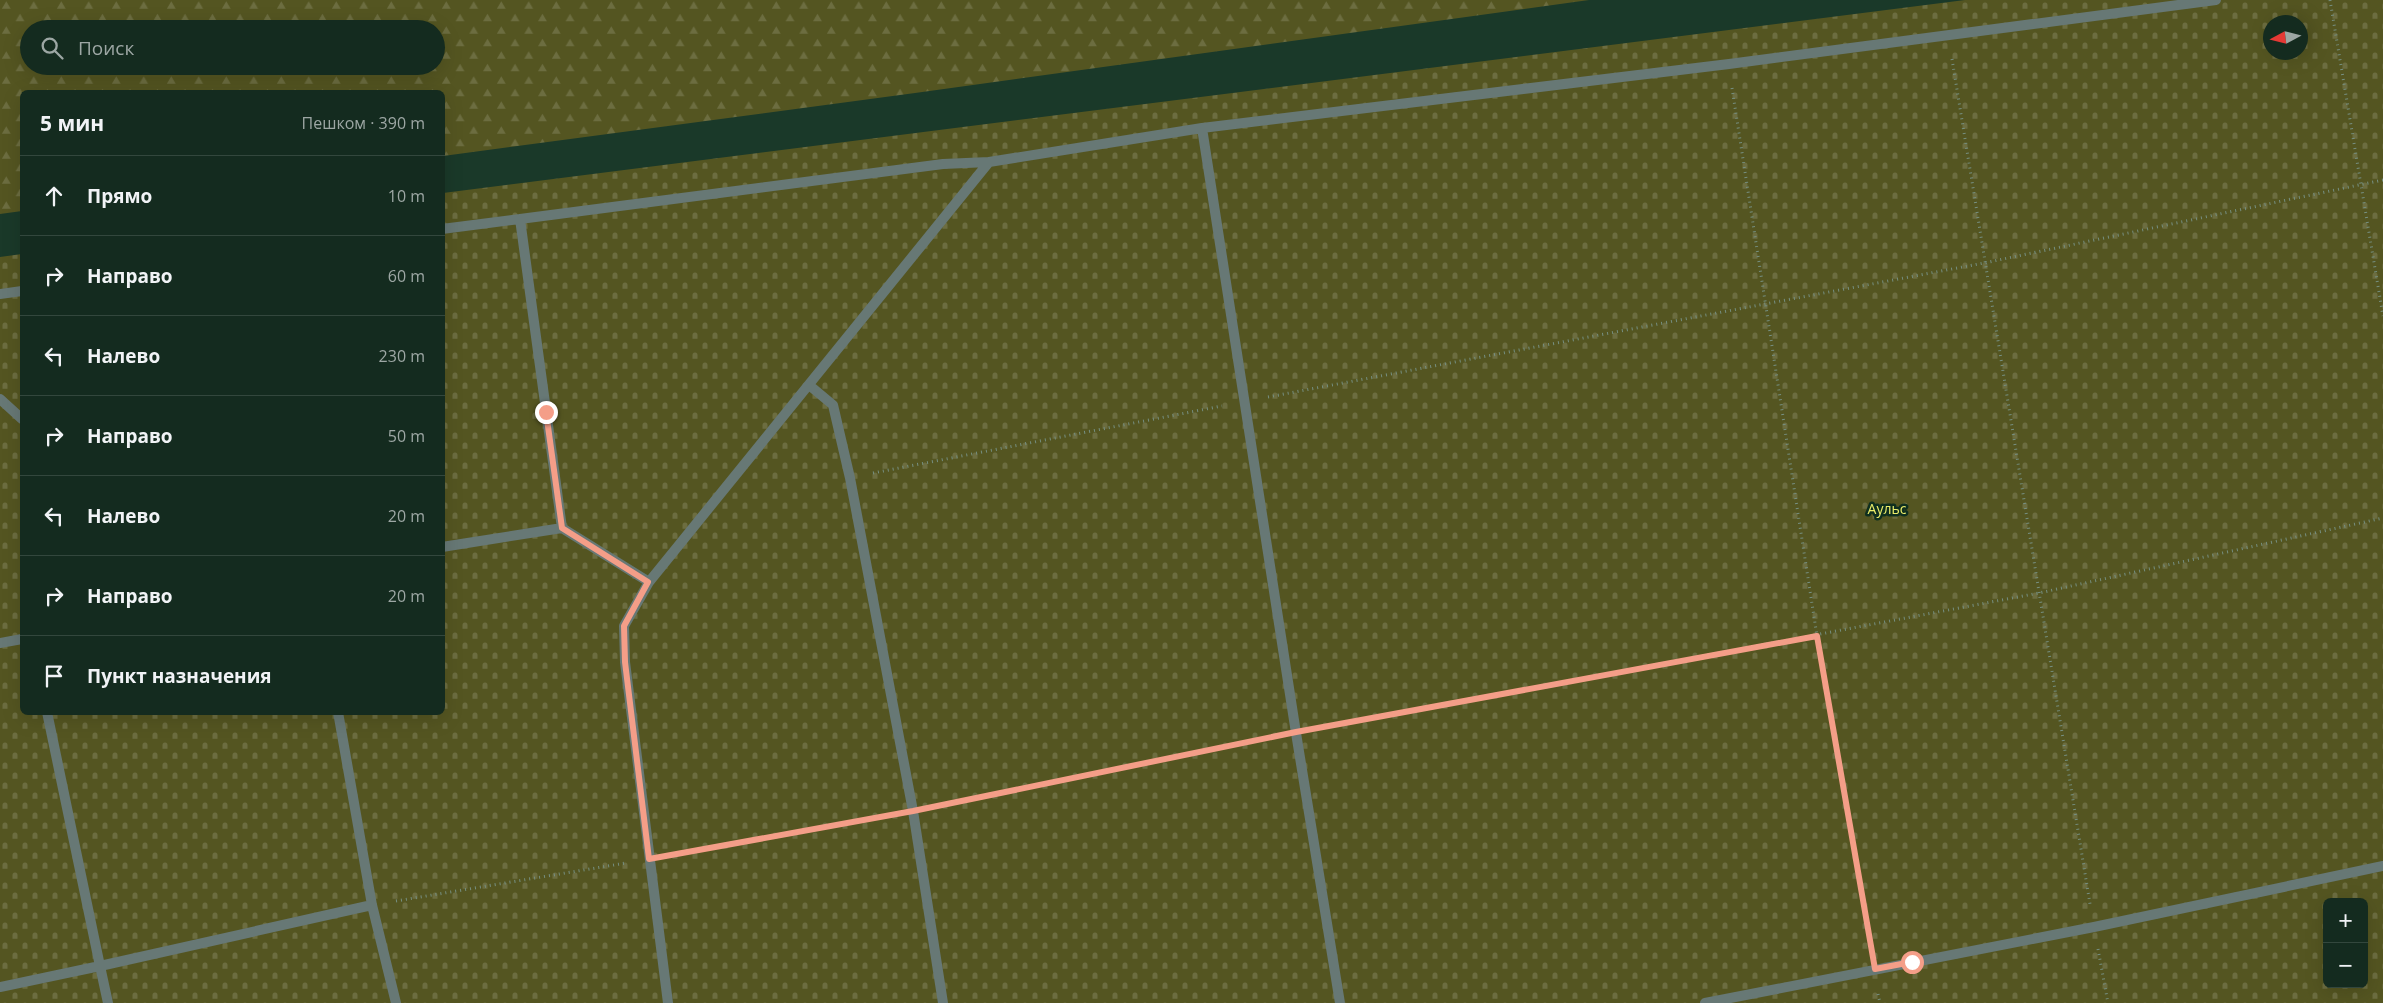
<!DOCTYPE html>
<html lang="ru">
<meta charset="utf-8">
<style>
body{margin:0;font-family:"Open Sans",sans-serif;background:#21372c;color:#f1f3f6}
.controls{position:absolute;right:15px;bottom:15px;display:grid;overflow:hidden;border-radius:8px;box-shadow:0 5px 20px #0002}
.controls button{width:45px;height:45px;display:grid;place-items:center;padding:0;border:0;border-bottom:1px solid #33473d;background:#142b1f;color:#f1f3f6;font:25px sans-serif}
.compass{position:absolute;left:2263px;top:15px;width:45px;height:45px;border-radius:50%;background:#142b1f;box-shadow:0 5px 20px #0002;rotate:263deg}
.stop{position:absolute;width:15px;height:15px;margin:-11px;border:4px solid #f49e88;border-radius:50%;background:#fff}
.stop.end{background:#f49e88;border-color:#fff;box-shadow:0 1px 5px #0008}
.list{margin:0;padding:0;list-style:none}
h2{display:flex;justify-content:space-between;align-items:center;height:65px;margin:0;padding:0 20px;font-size:21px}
h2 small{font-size:16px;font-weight:400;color:#9da7a4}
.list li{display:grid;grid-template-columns:32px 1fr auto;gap:15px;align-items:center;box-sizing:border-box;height:80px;padding:0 20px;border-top:1px solid #33473d}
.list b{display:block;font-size:19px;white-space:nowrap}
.list em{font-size:16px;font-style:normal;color:#9da7a4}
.icon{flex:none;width:28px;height:28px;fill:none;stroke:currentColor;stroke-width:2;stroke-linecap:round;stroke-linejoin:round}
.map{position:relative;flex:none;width:2383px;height:1003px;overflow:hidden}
.search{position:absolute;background:#142b1f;box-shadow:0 5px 20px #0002;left:20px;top:20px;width:425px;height:55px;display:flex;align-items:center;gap:12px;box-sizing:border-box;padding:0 18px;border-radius:28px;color:#9da7a4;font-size:19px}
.panel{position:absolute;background:#142b1f;box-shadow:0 5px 20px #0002;left:20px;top:90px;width:425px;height:625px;border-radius:8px}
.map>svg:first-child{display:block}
.forest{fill:url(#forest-firs);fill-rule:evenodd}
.cemetery{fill:url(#cemetery-stones);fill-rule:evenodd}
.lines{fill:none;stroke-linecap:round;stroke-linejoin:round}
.path{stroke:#768f81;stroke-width:3;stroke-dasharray:1 4;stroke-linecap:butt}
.lane{stroke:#677875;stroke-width:10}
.route{stroke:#f49e88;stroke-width:6}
.labels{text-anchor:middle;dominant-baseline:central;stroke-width:5;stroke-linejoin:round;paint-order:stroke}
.park-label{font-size:14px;fill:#ebed6b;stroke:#0f2f1f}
</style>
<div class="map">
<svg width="2383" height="1003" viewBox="0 0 2383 1003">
<defs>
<pattern id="forest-firs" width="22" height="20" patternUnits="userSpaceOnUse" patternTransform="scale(1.25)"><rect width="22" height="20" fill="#545521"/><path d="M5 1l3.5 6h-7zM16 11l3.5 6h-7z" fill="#6c6d40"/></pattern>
<pattern id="cemetery-stones" width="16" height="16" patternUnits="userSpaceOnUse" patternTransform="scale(1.25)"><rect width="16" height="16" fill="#545521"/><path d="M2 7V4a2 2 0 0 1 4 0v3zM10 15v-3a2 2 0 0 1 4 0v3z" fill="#6c6d40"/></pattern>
</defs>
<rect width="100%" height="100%" fill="#1a3929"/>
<path class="forest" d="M 0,0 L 1589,0 L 915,93 L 443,156 L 442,92 L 22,92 L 22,211 L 0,214 ZM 29,29 L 436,29 L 436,66 L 29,66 Z"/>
<path class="cemetery" d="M 1965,0 L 2383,0 L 2383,1003 L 0,1003 L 0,257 L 22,254 L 22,712 L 442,712 L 443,193 ZM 2270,22 L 2300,22 L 2300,52 L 2270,52 ZM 2327,902 L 2364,902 L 2364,984 L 2327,984 Z"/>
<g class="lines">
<path class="path" d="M 2330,0 L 2383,316
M 1952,59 L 2090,904
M 1732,88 L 1817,636 L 1872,948
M 1268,397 L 1984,263 L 2383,180
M 873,473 L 1222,406
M 1319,728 L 2039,593 L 2383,518
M 935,806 L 1274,737
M 672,855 L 889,815
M 396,901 L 626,863
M 2098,949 L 2108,1003
M 1878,994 L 1880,1003"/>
<path class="lane" d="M 1202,128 L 1296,733 L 1340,1003
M 442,229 L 520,219
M 0,294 L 22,291
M 809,385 L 833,405 L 850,478 L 913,811 L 943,1003
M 0,399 L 22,419
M 562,528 L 520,219 L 943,164 L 989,162
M 442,547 L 562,528 L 649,582
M 0,643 L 22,639
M 47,712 L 100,966 L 372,905
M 338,712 L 372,905 L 396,1003
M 0,987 L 100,966 L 108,1003
M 668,1003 L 625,662 L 624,626 L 649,582 L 989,162 L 1202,128 L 1729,64 L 2216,0
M 1705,1003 L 2094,927 L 2383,866"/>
</g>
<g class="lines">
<path class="route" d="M 546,412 L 562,528 L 648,582 L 624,626 L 625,662 L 649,859 L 913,811 L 1296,732 L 1817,636 L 1875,969 L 1912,962"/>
</g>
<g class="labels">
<g class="park-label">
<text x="1887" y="508">Аульс</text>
</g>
</g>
</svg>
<div class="controls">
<button>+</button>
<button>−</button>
</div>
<svg class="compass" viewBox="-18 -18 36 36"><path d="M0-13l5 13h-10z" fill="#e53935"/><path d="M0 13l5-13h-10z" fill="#9da7a4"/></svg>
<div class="stop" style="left:1912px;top:962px"></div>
<div class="stop end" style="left:546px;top:412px"></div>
<div class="search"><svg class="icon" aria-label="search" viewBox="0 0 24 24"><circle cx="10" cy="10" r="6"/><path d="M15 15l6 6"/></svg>Поиск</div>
<section class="panel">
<h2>5 мин<small>Пешком · 390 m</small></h2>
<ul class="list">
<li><svg class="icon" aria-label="ahead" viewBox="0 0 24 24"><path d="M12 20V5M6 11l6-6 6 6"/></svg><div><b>Прямо</b></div><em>10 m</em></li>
<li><svg class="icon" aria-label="right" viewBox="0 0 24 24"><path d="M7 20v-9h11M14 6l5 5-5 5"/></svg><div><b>Направо</b></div><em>60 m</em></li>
<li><svg class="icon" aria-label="left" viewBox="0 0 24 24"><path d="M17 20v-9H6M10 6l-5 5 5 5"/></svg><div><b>Налево</b></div><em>230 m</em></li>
<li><svg class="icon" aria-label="right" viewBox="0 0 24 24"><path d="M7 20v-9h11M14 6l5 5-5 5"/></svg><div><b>Направо</b></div><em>50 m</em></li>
<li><svg class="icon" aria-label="left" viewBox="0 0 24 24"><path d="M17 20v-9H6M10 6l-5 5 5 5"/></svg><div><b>Налево</b></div><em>20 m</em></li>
<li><svg class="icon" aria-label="right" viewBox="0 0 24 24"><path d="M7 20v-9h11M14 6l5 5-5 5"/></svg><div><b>Направо</b></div><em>20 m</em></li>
<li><svg class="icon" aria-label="arrive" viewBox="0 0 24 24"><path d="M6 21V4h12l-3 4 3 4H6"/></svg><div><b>Пункт назначения</b></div></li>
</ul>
</section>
</div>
